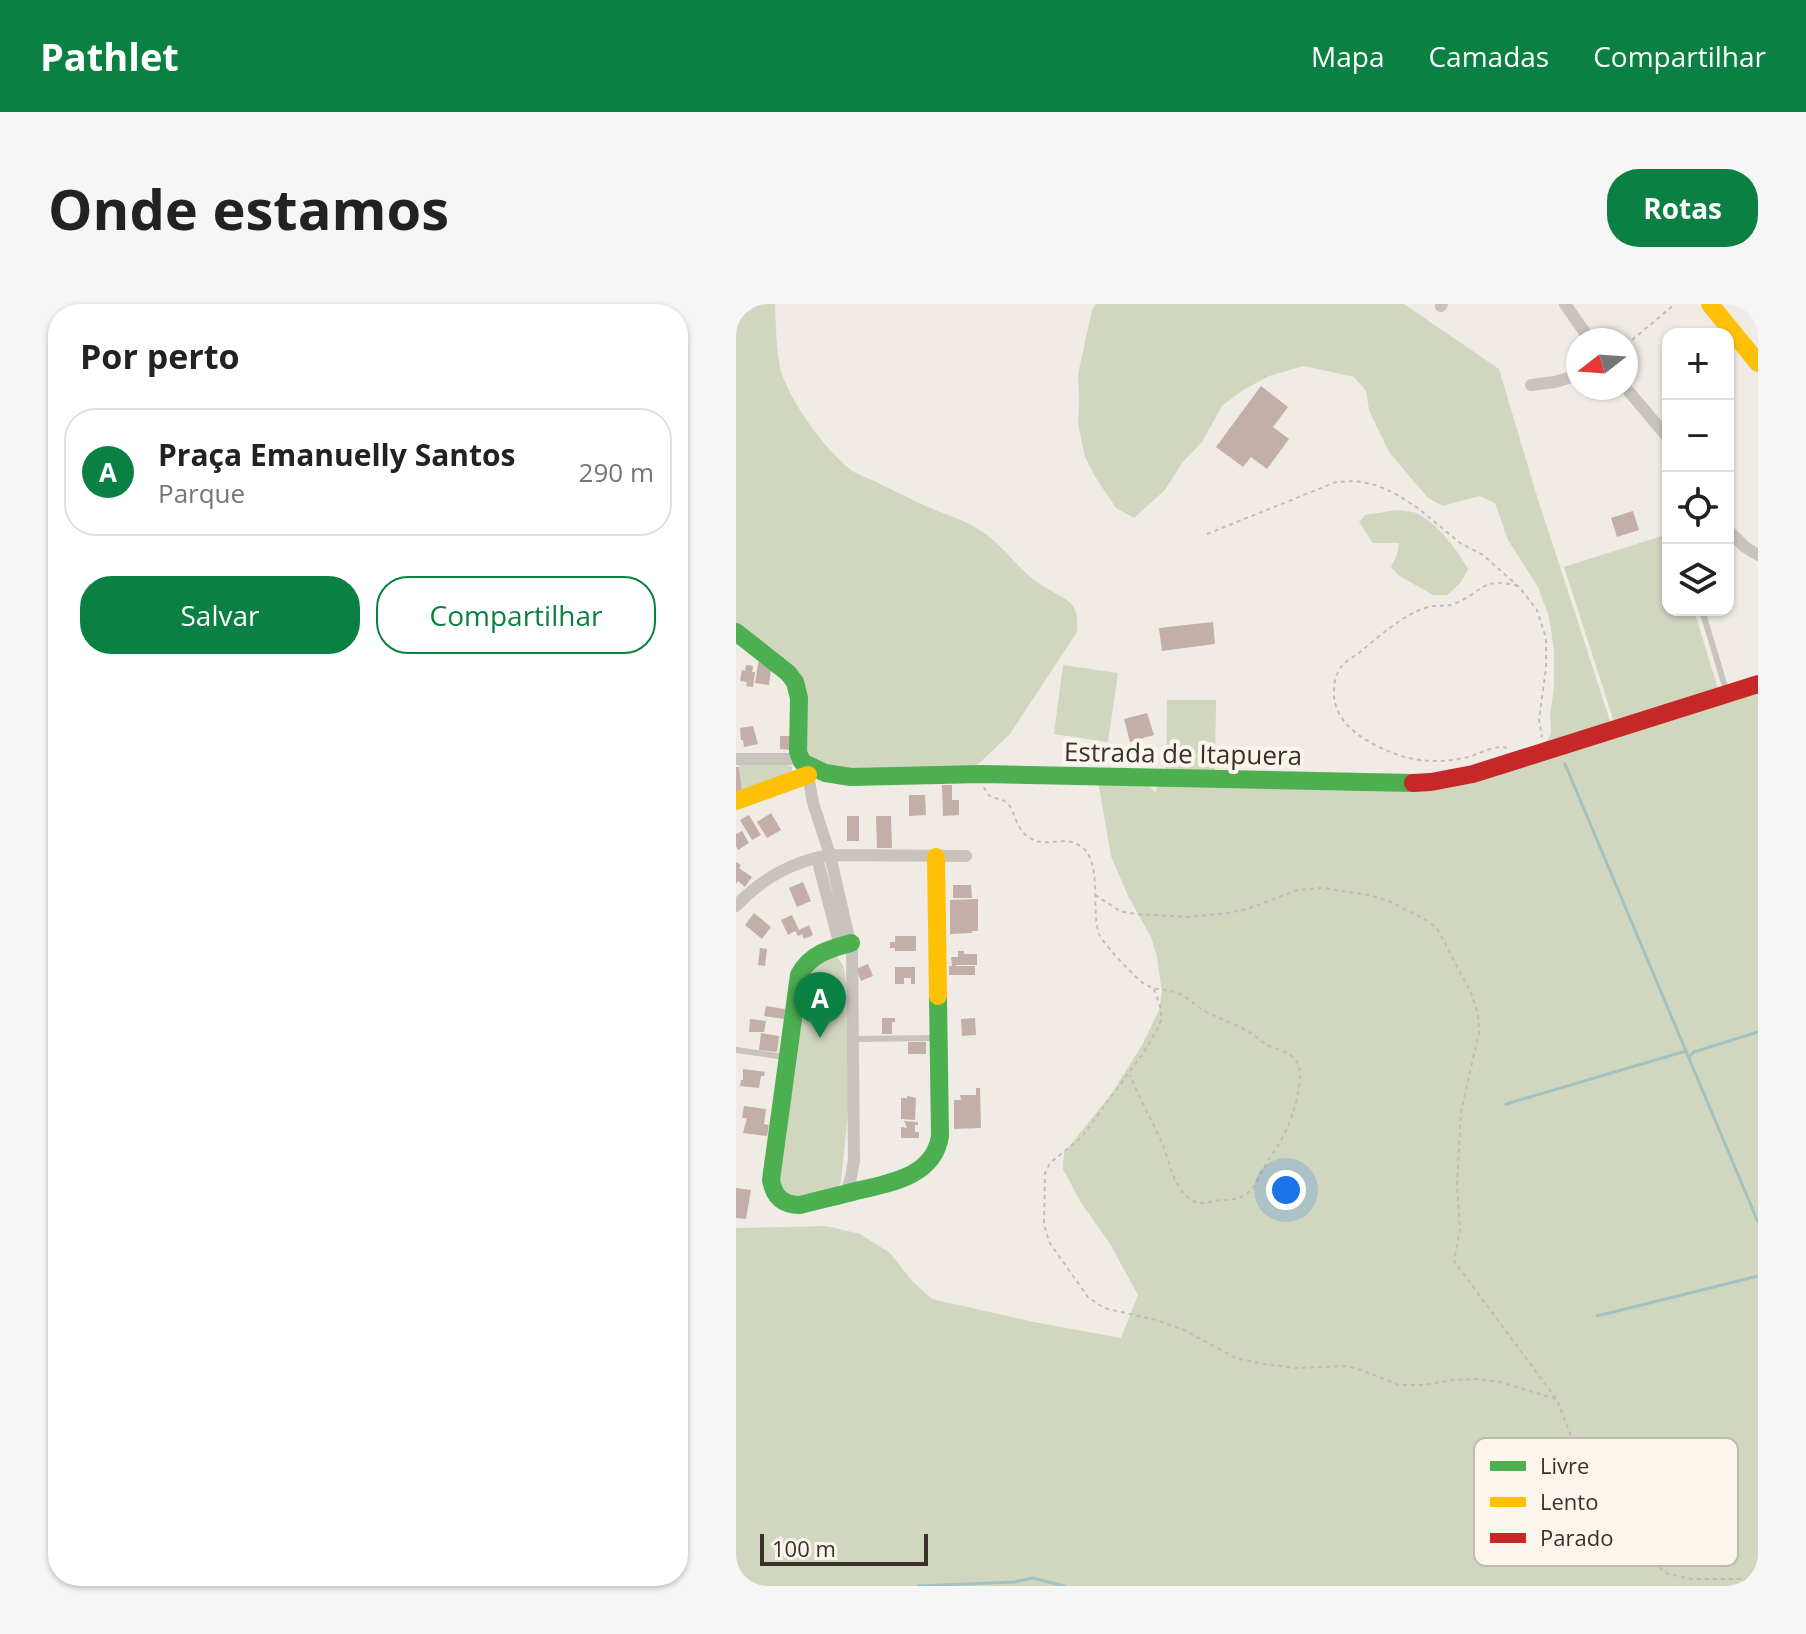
<!DOCTYPE html>
<html lang="pt">
<meta charset="utf-8">
<style>
body{margin:0;font-family:"Open Sans",sans-serif;background:#f6f6f6;color:#222}
.controls{position:absolute;right:24px;top:24px;display:grid;overflow:hidden;border-radius:16px;box-shadow:0 2px 6px #0004}
.controls button{width:72px;height:72px;display:grid;place-items:center;padding:0;border:0;border-bottom:2px solid #e0e0e0;background:#fff;color:#222;font:40px sans-serif}
.compass{position:absolute;left:830px;top:24px;width:72px;height:72px;border-radius:50%;background:#fff;box-shadow:0 2px 6px #0004;rotate:253deg}
.scale{position:absolute;left:24px;bottom:20px;width:168px;box-sizing:border-box;padding-left:8px;border:4px solid #3b302b;border-top:0;font-size:22px;line-height:28px;white-space:nowrap;color:#3b302b;-webkit-text-stroke:6px #fbf5ee;paint-order:stroke}
.you{position:absolute;left:550px;top:886px;width:28px;height:28px;margin:-20px;border:6px solid #fff;border-radius:50%;background:#1a73e8;box-shadow:0 0 0 12px #1a73e833}
.badge{display:grid;place-items:center;width:52px;height:52px;border-radius:50%;background:#0b8043;color:#fff;font-size:26px;font-weight:700}
.pin{position:absolute;translate:-50% -66px;filter:drop-shadow(0 2px 4px #0008)}
.pin::after{content:'';position:absolute;top:42px;width:28px;height:24px;background:inherit;clip-path:polygon(0 0,100% 0,50% 100%)}
.list{margin:0;padding:0;list-style:none}
h2{display:flex;justify-content:space-between;align-items:center;height:104px;margin:0;padding:0 32px;font-size:34px}
h2 small{font-size:26px;font-weight:400;color:#767676}
.list li{display:grid;grid-template-columns:52px 1fr auto;gap:24px;align-items:center;box-sizing:border-box;height:128px;margin:0 16px 16px;padding:0 16px;border:2px solid #e0e0e0;border-radius:32px}
.list b{display:block;font-size:30px;white-space:nowrap}
.list p{margin:0;font-size:26px;white-space:nowrap;color:#767676}
.list em{font-size:26px;font-style:normal;color:#767676}
.actions{display:flex;gap:16px;padding:24px 32px}
.actions a{flex:1;padding:18px 0;border:2px solid #0b8043;border-radius:32px;text-align:center;font-size:28px;color:#0b8043}
.actions .main{background:#0b8043;color:#fff}
.icon{flex:none;width:44px;height:44px;fill:none;stroke:currentColor;stroke-width:2;stroke-linecap:round;stroke-linejoin:round}
.map{position:relative;flex:none;width:1022px;height:1282px;overflow:hidden;border-radius:32px}
header{display:flex;align-items:center;gap:48px;box-sizing:border-box;height:112px;padding:0 40px;background:#0b8043;color:#fff}
header strong{font-size:38px}
nav{display:flex;gap:44px;margin-inline-start:auto;font-size:28px}
.intro{display:flex;align-items:center;justify-content:space-between;box-sizing:border-box;height:192px;padding:0 48px}
h1{margin:0;font-size:56px}
.button{padding:20px 36px;border-radius:32px;background:#0b8043;color:#fff;font-size:28px;font-weight:700}
main{display:flex;gap:48px;padding:0 48px}
aside{flex:1;background:#fff;border-radius:32px;box-shadow:0 2px 6px #0004}
.map>svg:first-child{display:block}
.green{fill:#d1d6bf}
.lines{fill:none;stroke-linecap:round;stroke-linejoin:round}
.stream{stroke:#a1c2c1;stroke-width:3}
.building{fill:#c3afa7}
.path{stroke:#c2bbb6;stroke-width:2;stroke-dasharray:4 4;stroke-linecap:butt}
.lane{stroke:#c9c3be;stroke-width:6}
.street{stroke:#c9c3be;stroke-width:12}
.fast{stroke:#4caf50;stroke-width:18}
.slow{stroke:#ffc107;stroke-width:18}
.jam{stroke:#c62828;stroke-width:18}
.labels{text-anchor:middle;dominant-baseline:central;stroke-width:8;stroke-linejoin:round;paint-order:stroke}
.street-label{font-size:26px;fill:#3b302b;stroke:#fbf5ee}
.key{fill:#fbf5ee;stroke:#c1bab4;stroke-width:2}
.key-label{font-size:22px;fill:#3b302b}
</style>
<header>
<strong>Pathlet</strong>
<nav><a>Mapa</a><a>Camadas</a><a>Compartilhar</a></nav>
</header>
<div class="intro"><h1>Onde estamos</h1><a class="button">Rotas</a></div>
<main>
<aside>
<h2>Por perto<small></small></h2>
<ul class="list">
<li><span class="badge">A</span><div><b>Praça Emanuelly Santos</b><p>Parque</p></div><em>290 m</em></li>
</ul>
<div class="actions"><a class="main">Salvar</a><a>Compartilhar</a></div>
</aside>
<div class="map">
<svg width="1022" height="1282" viewBox="0 0 1022 1282">
<rect width="100%" height="100%" fill="#f0ebe5"/>
<path class="green" d="M 0,0 L 39,0 C 40,22 40,46 45,67 C 53,96 90,147 114,165 C 120,170 129,173 136,176 C 152,184 169,192 185,200 C 207,210 231,216 251,231 C 270,245 284,267 304,280 C 329,297 344,294 341,328 L 274,430 L 235,467 L 150,467 L 85,463 L 65,448 L 66,391 L 0,322 Z
M 360,0 L 668,0 L 763,65 L 799,186 L 878,429 L 1022,385 L 1022,1282 L 0,1282 L 0,924 L 90,922 L 124,930 L 154,949 L 177,978 L 196,995 L 298,1018 L 385,1034 L 402,991 L 374,940 L 344,897 L 327,865 L 328,849 L 376,789 L 405,743 L 423,706 L 426,688 L 421,653 L 415,633 L 392,592 L 375,552 L 362,477 L 409,478 L 419,488 L 423,478 L 719,470 L 806,442 L 813,434 L 815,428 L 814,412 L 818,384 L 818,346 L 813,313 L 802,283 L 772,236 L 759,199 L 743,192 L 707,202 L 692,194 L 653,148 L 633,106 L 630,87 L 618,73 L 568,62 L 533,72 L 507,86 L 486,102 L 466,138 L 446,159 L 429,186 L 398,214 L 380,204 L 358,171 L 349,153 L 342,120 L 343,98 L 342,70 L 356,6 Z
M 661,206 C 667,207 675,207 680,209 C 701,218 721,246 732,265 L 725,278 L 711,291 L 697,291 L 662,271 L 655,263 L 661,251 L 663,239 L 637,239 L 623,218 L 629,211 Z
M 932,230 L 932,306 L 958,306 L 983,388 L 879,421 L 828,263 Z
M 327,361 L 382,369 L 372,438 L 318,430 Z
M 431,396 L 480,396 L 479,470 L 430,470 Z
M 3,457 L 49,461 L 56,462 L 56,471 L 6,490 Z
M 98,651 C 109,658 109,669 110,681 L 112,809 L 105,878 L 102,883 L 61,896 L 44,890 L 42,849 L 69,665 Z"/>
<g class="lines">
<path class="stream" d="M 829,460 L 1022,918
M 953,753 L 958,748 L 1022,728
M 770,800 L 950,747
M 861,1012 L 1022,972
M 182,1282 L 278,1278 L 297,1274 L 328,1282"/>
</g>
<path class="building" d="M 525,82 L 552,103 L 537,123 L 553,135 L 531,165 L 515,153 L 507,163 L 480,143 Z
M 897,207 L 903,226 L 881,233 L 875,214 Z
M 477,318 L 479,340 L 426,347 L 423,324 Z
M 23,354 L 35,365 L 33,381 L 19,379 Z
M 10,361 L 17,362 L 16,368 L 19,368 L 17,383 L 10,382 L 11,378 L 4,377 L 6,366 L 9,367 Z
M 411,409 L 418,431 L 394,438 L 388,415 Z
M 17,422 L 22,440 L 8,443 L 7,436 L 5,436 L 4,424 Z
M 44,432 L 54,432 L 54,446 L 44,445 Z
M 0,463 L 3,463 L 6,488 L 0,489 Z
M 206,481 L 216,481 L 216,496 L 223,496 L 223,511 L 207,512 Z
M 173,491 L 189,491 L 190,511 L 173,512 Z
M 35,509 L 45,526 L 31,534 L 21,518 Z
M 13,511 L 25,531 L 16,536 L 4,516 Z
M 111,512 L 123,512 L 123,537 L 111,537 Z
M 140,512 L 155,512 L 156,544 L 141,544 Z
M 6,527 L 13,539 L 2,546 L 0,542 L 0,530 Z
M 0,558 L 5,561 L 3,564 L 16,573 L 9,583 L 2,577 L 0,580 Z
M 67,578 L 75,597 L 61,603 L 53,584 Z
M 217,581 L 235,581 L 236,594 L 217,594 Z
M 242,595 L 242,627 L 236,627 L 236,629 L 214,630 L 214,596 Z
M 18,609 L 35,623 L 26,635 L 9,621 Z
M 56,611 L 63,626 L 73,621 L 77,631 L 68,635 L 66,630 L 62,632 L 59,627 L 52,631 L 45,616 Z
M 159,632 L 180,632 L 180,647 L 159,647 L 159,644 L 154,644 L 154,638 L 159,638 Z
M 24,644 L 31,645 L 29,662 L 22,661 Z
M 222,647 L 228,647 L 228,650 L 241,650 L 241,661 L 220,661 L 220,662 L 239,662 L 239,671 L 213,671 L 213,662 L 216,662 L 215,653 L 222,653 Z
M 132,660 L 137,672 L 125,677 L 120,665 Z
M 159,663 L 179,663 L 179,680 L 175,680 L 175,674 L 168,674 L 168,680 L 159,680 Z
M 30,702 L 49,705 L 48,715 L 28,712 Z
M 146,714 L 159,714 L 159,718 L 156,718 L 156,730 L 146,730 Z
M 239,714 L 240,731 L 226,732 L 225,715 Z
M 14,715 L 30,717 L 28,728 L 13,728 Z
M 25,729 L 43,732 L 41,748 L 23,746 Z
M 172,738 L 190,738 L 190,750 L 172,750 Z
M 7,765 L 29,768 L 28,772 L 25,772 L 23,784 L 4,782 L 5,776 L 7,776 Z
M 240,784 L 244,784 L 245,824 L 218,825 L 218,796 L 225,796 L 224,791 L 240,791 Z
M 171,792 L 180,794 L 179,816 L 165,815 L 165,794 L 171,794 Z
M 8,802 L 30,805 L 28,820 L 33,821 L 31,832 L 7,829 L 11,814 L 6,814 Z
M 168,817 L 182,818 L 182,821 L 179,821 L 179,828 L 183,828 L 183,834 L 165,834 L 165,823 L 171,824 Z
M 0,884 L 15,886 L 10,915 L 0,914 Z"/>
<g class="lines">
<path class="path" d="M 890,41 L 939,0
M 471,230 L 600,178 L 620,177 L 640,181 L 658,189 L 682,204 L 724,239 L 747,251 L 783,283 L 801,306 L 810,334 L 810,364 L 803,416 L 806,433
M 771,444 C 759,441 747,448 736,452 C 714,458 691,459 669,453 C 639,444 596,423 598,387 C 598,379 600,370 605,363 C 609,357 618,353 624,348 C 641,334 659,318 679,308 C 683,306 691,303 696,302 C 705,301 712,303 720,299 C 747,288 746,272 782,282
M 248,483 C 254,499 262,491 271,499 C 280,507 279,526 294,534 C 313,546 332,527 350,547 C 365,566 355,607 363,630 C 367,640 398,672 407,679 C 418,687 431,685 442,689 C 451,693 459,701 467,706 C 483,715 501,720 516,730 C 521,733 525,738 531,741 C 541,746 554,747 561,758 C 569,771 558,808 552,822 C 546,837 536,850 528,864 C 524,870 521,879 516,885 C 504,898 493,895 477,897 C 468,899 462,901 454,895 C 436,882 434,856 425,837 C 415,814 403,794 394,771
M 359,591 L 384,607 L 399,610 L 453,613 L 492,609 L 511,605 L 562,586 L 586,584 L 633,591 L 655,598 L 692,617 L 702,626 L 735,689 L 742,710 L 743,728 L 725,808 L 721,881 L 724,925 L 718,957 L 821,1096 L 859,1193 L 874,1224 L 883,1234 L 932,1270 L 956,1275 L 1022,1275
M 418,685 L 425,705 L 425,716 L 421,726 L 408,748 L 345,834 L 314,859 L 309,869 L 308,920 L 313,938 L 352,993 L 368,1004 L 420,1016 L 448,1026 L 500,1054 L 528,1060 L 560,1064 L 610,1062 L 625,1066 L 663,1081 L 688,1081 L 717,1076 L 741,1075 L 764,1078 L 820,1095"/>
<path class="lane" d="M 966,306 L 990,386
M 118,735 L 199,734
M 0,746 L 48,753"/>
<path class="street" d="M 829,0 L 854,36
M 705,2 L 706,0
M 795,81 L 819,78 L 842,71
M 890,84 L 932,134
M 992,226 L 1009,243 L 1022,251
M 0,455 L 65,455
M 74,464 L 72,471 L 77,499 L 94,551 L 116,647 L 118,856 L 115,873 L 110,890
M 81,554 L 104,642
M 0,602 C 25,575 58,557 94,551 L 230,552"/>
<path class="fast" d="M 0,328 L 52,369 L 59,378 L 63,394 L 62,448 L 66,458 L 89,469 L 115,473 L 246,470 L 677,479
M 115,639 C 93,645 74,650 63,671 L 35,876 C 38,893 47,901 64,901 C 83,896 101,892 120,887 C 153,879 198,873 204,832 L 202,692"/>
<path class="slow" d="M 974,0 L 1022,59
M 0,497 L 72,471
M 200,553 L 202,692"/>
<path class="jam" d="M 677,479 L 695,478 L 737,470 L 1022,380"/>
</g>
<g class="labels">
<g class="street-label">
<text transform="translate(447 449) rotate(1)">Estrada de Itapuera</text>
</g>
</g>
<rect x="738" y="1134" width="264" height="128" rx="12" class="key"/>
<rect x="754" y="1157" width="36" height="10" fill="#4caf50"/>
<rect x="754" y="1193" width="36" height="10" fill="#ffc107"/>
<rect x="754" y="1229" width="36" height="10" fill="#c62828"/>
<g class="key-label">
<text x="804" y="1170">Livre</text>
<text x="804" y="1206">Lento</text>
<text x="804" y="1242">Parado</text>
</g>
</svg>
<div class="controls">
<button>+</button>
<button>−</button>
<button><svg class="icon" aria-label="locate" viewBox="0 0 24 24"><circle cx="12" cy="12" r="6"/><path d="M12 2v4M12 18v4M2 12h4M18 12h4"/></svg></button>
<button><svg class="icon" aria-label="layers" viewBox="0 0 24 24"><path d="M12 4l9 5-9 5-9-5zM3 14l9 5 9-5"/></svg></button>
</div>
<svg class="compass" viewBox="-18 -18 36 36"><path d="M0-13l5 13h-10z" fill="#e53935"/><path d="M0 13l5-13h-10z" fill="#767676"/></svg>
<div class="scale">100 m</div>
<div class="you"></div>
<div class="pin badge" style="left:84px;top:734px">A</div>
</div>
</main>
